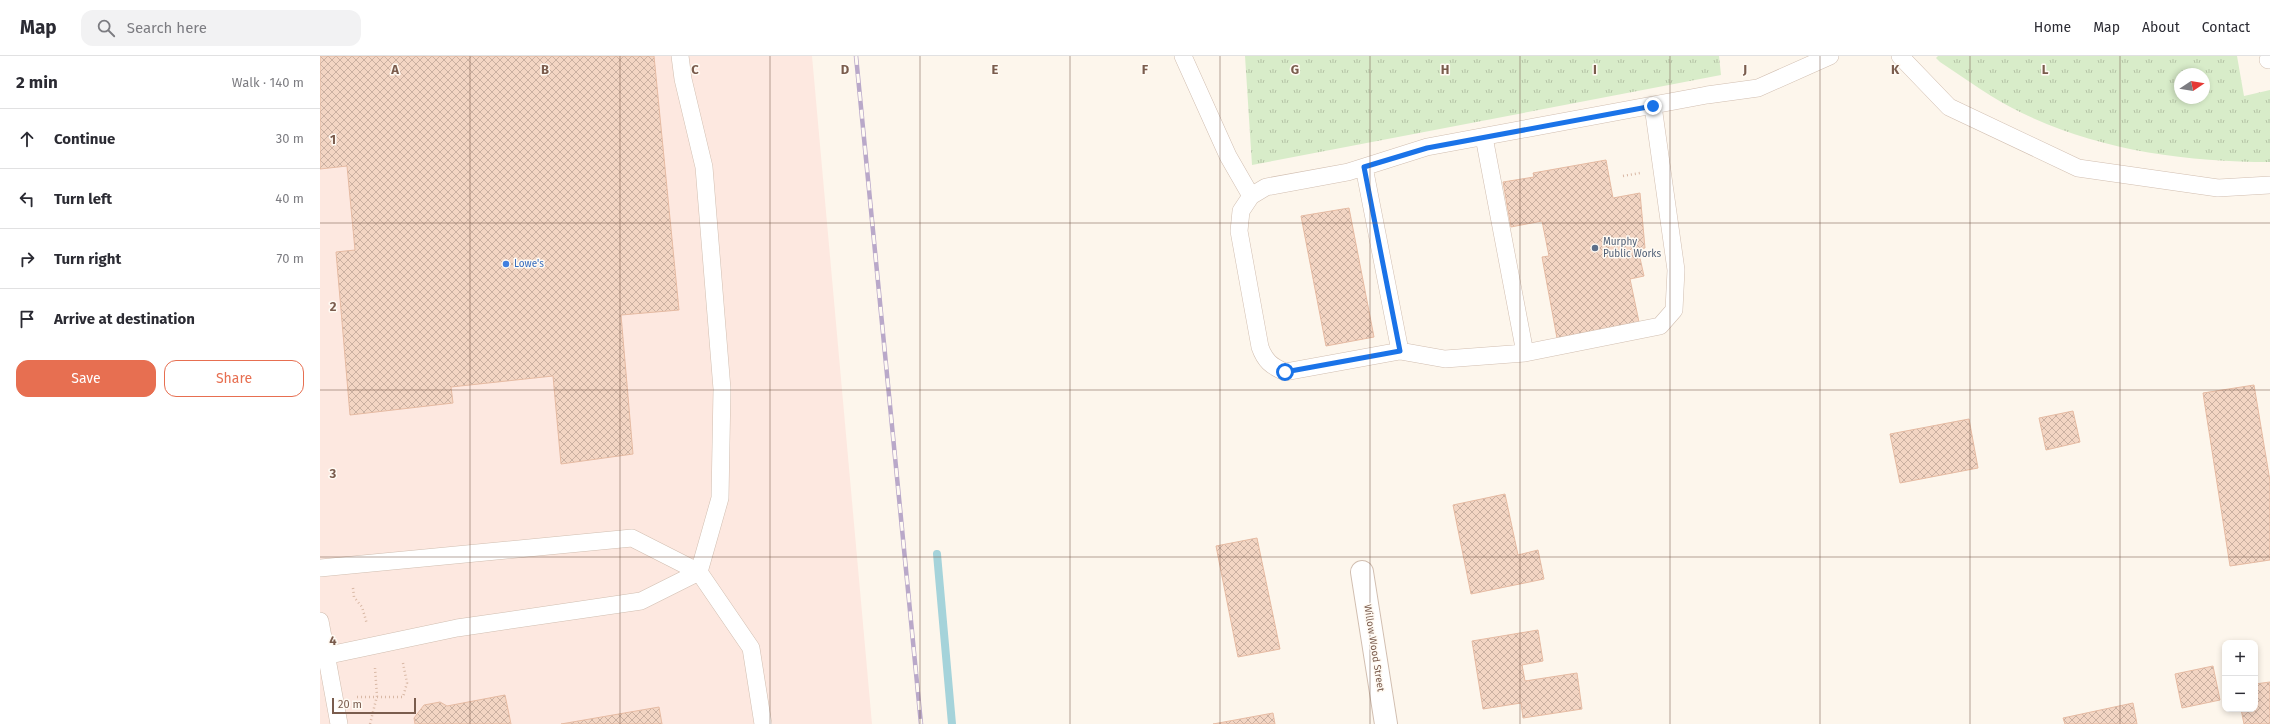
<!DOCTYPE html>
<meta charset="utf-8">
<style>
body{margin:0;font-family:"Fira Sans",sans-serif;background:#f2f2f3;color:#2b2b33}
.controls{position:absolute;right:12px;bottom:12px;display:grid;overflow:hidden;border-radius:8px;box-shadow:0 2px 6px #0003}
.controls button{width:36px;height:36px;display:grid;place-items:center;padding:0;border:0;border-bottom:1px solid #e1e1e2;background:#fff;color:#2b2b33;font:20px sans-serif}
.compass{position:absolute;left:1854px;top:12px;width:36px;height:36px;border-radius:50%;background:#fff;box-shadow:0 2px 6px #0003;rotate:78deg}
.scale{position:absolute;left:12px;bottom:10px;width:84px;box-sizing:border-box;padding-left:4px;border:2px solid #7a5c4d;border-top:0;font-size:11px;line-height:14px;white-space:nowrap;color:#7a5c4d;-webkit-text-stroke:3px #fffaf3;paint-order:stroke}
.stop{position:absolute;width:12px;height:12px;margin:-9px;border:3px solid #1a73e8;border-radius:50%;background:#fff}
.stop.end{background:#1a73e8;border-color:#fff;box-shadow:0 1px 4px #0008}
.list{margin:0;padding:0;list-style:none}
h2{display:flex;justify-content:space-between;align-items:center;height:52px;margin:0;padding:0 16px;font-size:17px}
h2 small{font-size:13px;font-weight:400;color:#7c7c81}
.list li{display:grid;grid-template-columns:26px 1fr auto;gap:12px;align-items:center;box-sizing:border-box;height:60px;padding:0 16px;border-top:1px solid #e1e1e2}
.list b{display:block;font-size:15px;white-space:nowrap}
.list em{font-size:13px;font-style:normal;color:#7c7c81}
.actions{display:flex;gap:8px;padding:12px 16px}
.actions a{flex:1;padding:9px 0;border:1px solid #e76f51;border-radius:12px;text-align:center;font-size:14px;color:#e76f51}
.actions .main{background:#e76f51;color:#fff}
.icon{flex:none;width:22px;height:22px;fill:none;stroke:currentColor;stroke-width:2;stroke-linecap:round;stroke-linejoin:round}
.map{position:relative;flex:none;width:1950px;height:668px;overflow:hidden}
header{display:flex;align-items:center;gap:24px;box-sizing:border-box;height:56px;padding:0 20px;background:#fff;border-bottom:1px solid #e1e1e2}
header strong{font-size:19px}
nav{display:flex;gap:22px;margin-inline-start:auto;font-size:14px}
.search{width:280px;height:36px;background:#f2f2f3;display:flex;align-items:center;gap:10px;box-sizing:border-box;padding:0 14px;border-radius:12px;color:#7c7c81;font-size:15px}
main{display:flex}
aside{flex:1;background:#fff}
.map>svg:first-child{display:block}
.commercial{fill:#fde8e0}
.grass{fill:url(#grass-tufts);fill-rule:evenodd}
.lines{fill:none;stroke-linecap:round;stroke-linejoin:round}
.stream{stroke:#a5d3da;stroke-width:8}
.building{fill:url(#building-cross-hatch);stroke:#e6bba3}
.lane-casing{stroke:#d1beb0;stroke-width:18}
.street-casing{stroke:#d1beb0;stroke-width:24}
.path{stroke:#d9b8a5;stroke-width:2.5;stroke-dasharray:1 3;stroke-linecap:butt}
.lane{stroke:#fff;stroke-width:17}
.street{stroke:#fff;stroke-width:22}
.rail-casing{stroke:#b9a8c9;stroke-width:4.5}
.rail{stroke:#fffaf3;stroke-width:3;stroke-dasharray:9;stroke-linecap:butt}
.route{stroke:#1a73e8;stroke-width:5}
.grid{fill:none;stroke:#7a5c4d;stroke-width:1;stroke-opacity:0.55}
.service-dot{fill:#5c6f8a;stroke:#fffaf3;stroke-width:1.5}
.shop-dot{fill:#3f7fe0;stroke:#fffaf3;stroke-width:1.5}
.labels{text-anchor:middle;dominant-baseline:central;stroke-width:3;stroke-linejoin:round;paint-order:stroke}
.service-label{font-size:10px;fill:#4e5e75;stroke:#fffaf3;text-anchor:start}
.shop-label{font-size:10px;fill:#366cbe;stroke:#fffaf3;text-anchor:start}
.street-label{font-size:10px;fill:#7a5c4d;stroke:#fffaf3}
.grid-label{font-size:13px;text-anchor:middle;font-weight:bold;fill:#7a5c4d;stroke:#fffaf3;stroke-width:3;stroke-linejoin:round;paint-order:stroke}
</style>
<header>
<strong>Map</strong>
<div class="search"><svg class="icon" aria-label="search" viewBox="0 0 24 24"><circle cx="10" cy="10" r="6"/><path d="M15 15l6 6"/></svg>Search here</div>
<nav><a>Home</a><a>Map</a><a>About</a><a>Contact</a></nav>
</header>
<main>
<aside>
<h2>2 min<small>Walk · 140 m</small></h2>
<ul class="list">
<li><svg class="icon" aria-label="ahead" viewBox="0 0 24 24"><path d="M12 20V5M6 11l6-6 6 6"/></svg><div><b>Continue</b></div><em>30 m</em></li>
<li><svg class="icon" aria-label="left" viewBox="0 0 24 24"><path d="M17 20v-9H6M10 6l-5 5 5 5"/></svg><div><b>Turn left</b></div><em>40 m</em></li>
<li><svg class="icon" aria-label="right" viewBox="0 0 24 24"><path d="M7 20v-9h11M14 6l5 5-5 5"/></svg><div><b>Turn right</b></div><em>70 m</em></li>
<li><svg class="icon" aria-label="arrive" viewBox="0 0 24 24"><path d="M6 21V4h12l-3 4 3 4H6"/></svg><div><b>Arrive at destination</b></div></li>
</ul>
<div class="actions"><a class="main">Save</a><a>Share</a></div>
</aside>
<div class="map">
<svg width="1950" height="668" viewBox="0 0 1950 668">
<defs>
<pattern id="grass-tufts" width="24" height="20" patternUnits="userSpaceOnUse"><rect width="24" height="20" fill="#d8ecc9"/><path d="M3 7l-1-3M5 7V3M7 7l1-3M15 17l-1-3M17 17v-4M19 17l1-3" fill="none" stroke="#b4c2a5"/></pattern>
<pattern id="building-cross-hatch" width="8" height="8" patternUnits="userSpaceOnUse"><rect width="8" height="8" fill="#f3d5c3"/><path d="M0 0l8 8M0 8l8-8" fill="none" stroke="#cab0a1"/></pattern>
</defs>
<rect width="100%" height="100%" fill="#fdf6ec"/>
<path class="commercial" d="M 0,0 L 492,0 L 552,668 L 0,668 Z"/>
<path class="grass" d="M 925,0 L 1399,0 L 1401,19 L 932,109 Z
M 1618,0 L 1917,0 L 1924,40 L 1950,34 L 1950,106 C 1865,106 1779,94 1702,57 C 1673,43 1647,24 1620,6 L 1616,2 ZM 1860,18 L 1884,18 L 1884,42 L 1860,42 Z"/>
<g class="lines">
<path class="stream" d="M 617,498 L 632,668"/>
</g>
<path class="building" d="M 0,0 L 334,0 L 359,254 L 301,259 L 313,398 L 241,408 L 233,320 L 131,331 L 133,347 L 30,359 L 16,196 L 35,194 L 27,110 L 0,113 Z
M 1286,104 L 1293,142 L 1320,137 L 1325,192 L 1318,193 L 1324,220 L 1310,223 L 1319,266 L 1237,282 L 1222,201 L 1229,200 L 1222,165 L 1191,171 L 1183,126 L 1214,121 L 1213,117 Z
M 1029,152 L 1054,281 L 1006,290 L 981,160 Z
M 1934,329 L 1950,425 L 1950,504 L 1910,510 L 1883,337 Z
M 1753,355 L 1760,386 L 1726,394 L 1719,362 Z
M 1649,363 L 1658,412 L 1580,427 L 1570,378 Z
M 1185,438 L 1198,499 L 1218,494 L 1224,523 L 1151,538 L 1133,449 Z
M 937,482 L 960,593 L 918,601 L 896,490 Z
M 1218,574 L 1223,605 L 1202,609 L 1205,625 L 1257,617 L 1262,653 L 1203,662 L 1201,647 L 1163,653 L 1152,585 Z
M 1893,610 L 1900,644 L 1862,652 L 1855,618 Z
M 1950,626 L 1950,668 L 1924,668 L 1921,653 L 1935,653 L 1935,628 Z
M 185,639 L 191,668 L 95,668 L 94,662 L 104,649 L 120,646 L 127,650 Z
M 1813,647 L 1817,668 L 1745,668 L 1743,662 Z
M 339,651 L 342,668 L 241,668 Z
M 953,657 L 955,668 L 893,668 Z"/>
<g class="lines">
<defs>
<path id="lane" d="M 863,0 L 908,100 L 931,140
M 1580,0 L 1629,51 L 1758,112 L 1898,132 L 1950,129
M 1948,4 L 1950,4
M 1333,50 L 1356,214 L 1354,254 L 1340,270 L 1205,297 L 1125,303 L 1080,295 L 965,316 C 951,310 945,305 940,291 L 919,175 L 921,155 L 931,140 L 946,131 L 1028,116 L 1107,91 L 1387,39 L 1438,32 L 1510,0
M 1164,81 L 1205,297
M 1044,111 L 1080,295
M 0,512 L 312,482 L 379,516 L 431,592 L 443,668
M 0,565 L 19,668
M 0,601 L 137,572 L 321,545 L 379,516 L 400,442 L 402,333 L 384,111 L 363,23 L 360,0"/>
<path id="street" d="M 1042,516 L 1066,668"/>
</defs>
<use href="#lane" class="lane-casing"/>
<use href="#street" class="street-casing"/>
<path class="path" d="M 1303,120 L 1320,117
M 33,532 L 34,541 L 42,551 L 47,568
M 37,641 L 83,641 L 87,627 L 83,607
M 50,668 L 57,640 L 55,612"/>
<use href="#lane" class="lane"/>
<use href="#street" class="street"/>
<defs>
<path id="rail" d="M 536,0 L 601,668"/>
</defs>
<use href="#rail" class="rail-casing"/>
<use href="#rail" class="rail"/>
</g>
<g class="lines">
<path class="route" d="M 965,316 L 1080,295 L 1044,111 L 1107,92 L 1333,50"/>
</g>
<path class="grid" d="M 150,0 L 150,668M 300,0 L 300,668M 450,0 L 450,668M 600,0 L 600,668M 750,0 L 750,668M 900,0 L 900,668M 1050,0 L 1050,668M 1200,0 L 1200,668M 1350,0 L 1350,668M 1500,0 L 1500,668M 1650,0 L 1650,668M 1800,0 L 1800,668M 0,167 L 1950,167M 0,334 L 1950,334M 0,501 L 1950,501"/>
<circle class="service-dot" cx="1275" cy="192" r="4"/>
<circle class="shop-dot" cx="186" cy="208" r="4"/>
<g class="labels">
<g class="service-label">
<text x="1283" y="186">Murphy<tspan x="1283" dy="12">Public Works</tspan></text>
</g>
<g class="shop-label">
<text x="194" y="208">Lowe's</text>
</g>
<g class="street-label">
<text transform="translate(1054 592) rotate(81)">Willow Wood Street</text>
</g>
</g>
<g class="grid-label">
<text x="75" y="18">A</text>
<text x="225" y="18">B</text>
<text x="375" y="18">C</text>
<text x="525" y="18">D</text>
<text x="675" y="18">E</text>
<text x="825" y="18">F</text>
<text x="975" y="18">G</text>
<text x="1125" y="18">H</text>
<text x="1275" y="18">I</text>
<text x="1425" y="18">J</text>
<text x="1575" y="18">K</text>
<text x="1725" y="18">L</text>
<text x="13" y="88">1</text>
<text x="13" y="255">2</text>
<text x="13" y="422">3</text>
<text x="13" y="589">4</text>
</g>
</svg>
<div class="controls">
<button>+</button>
<button>−</button>
</div>
<svg class="compass" viewBox="-18 -18 36 36"><path d="M0-13l5 13h-10z" fill="#e53935"/><path d="M0 13l5-13h-10z" fill="#7c7c81"/></svg>
<div class="scale">20 m</div>
<div class="stop" style="left:965px;top:316px"></div>
<div class="stop end" style="left:1333px;top:50px"></div>
</div>
</main>
